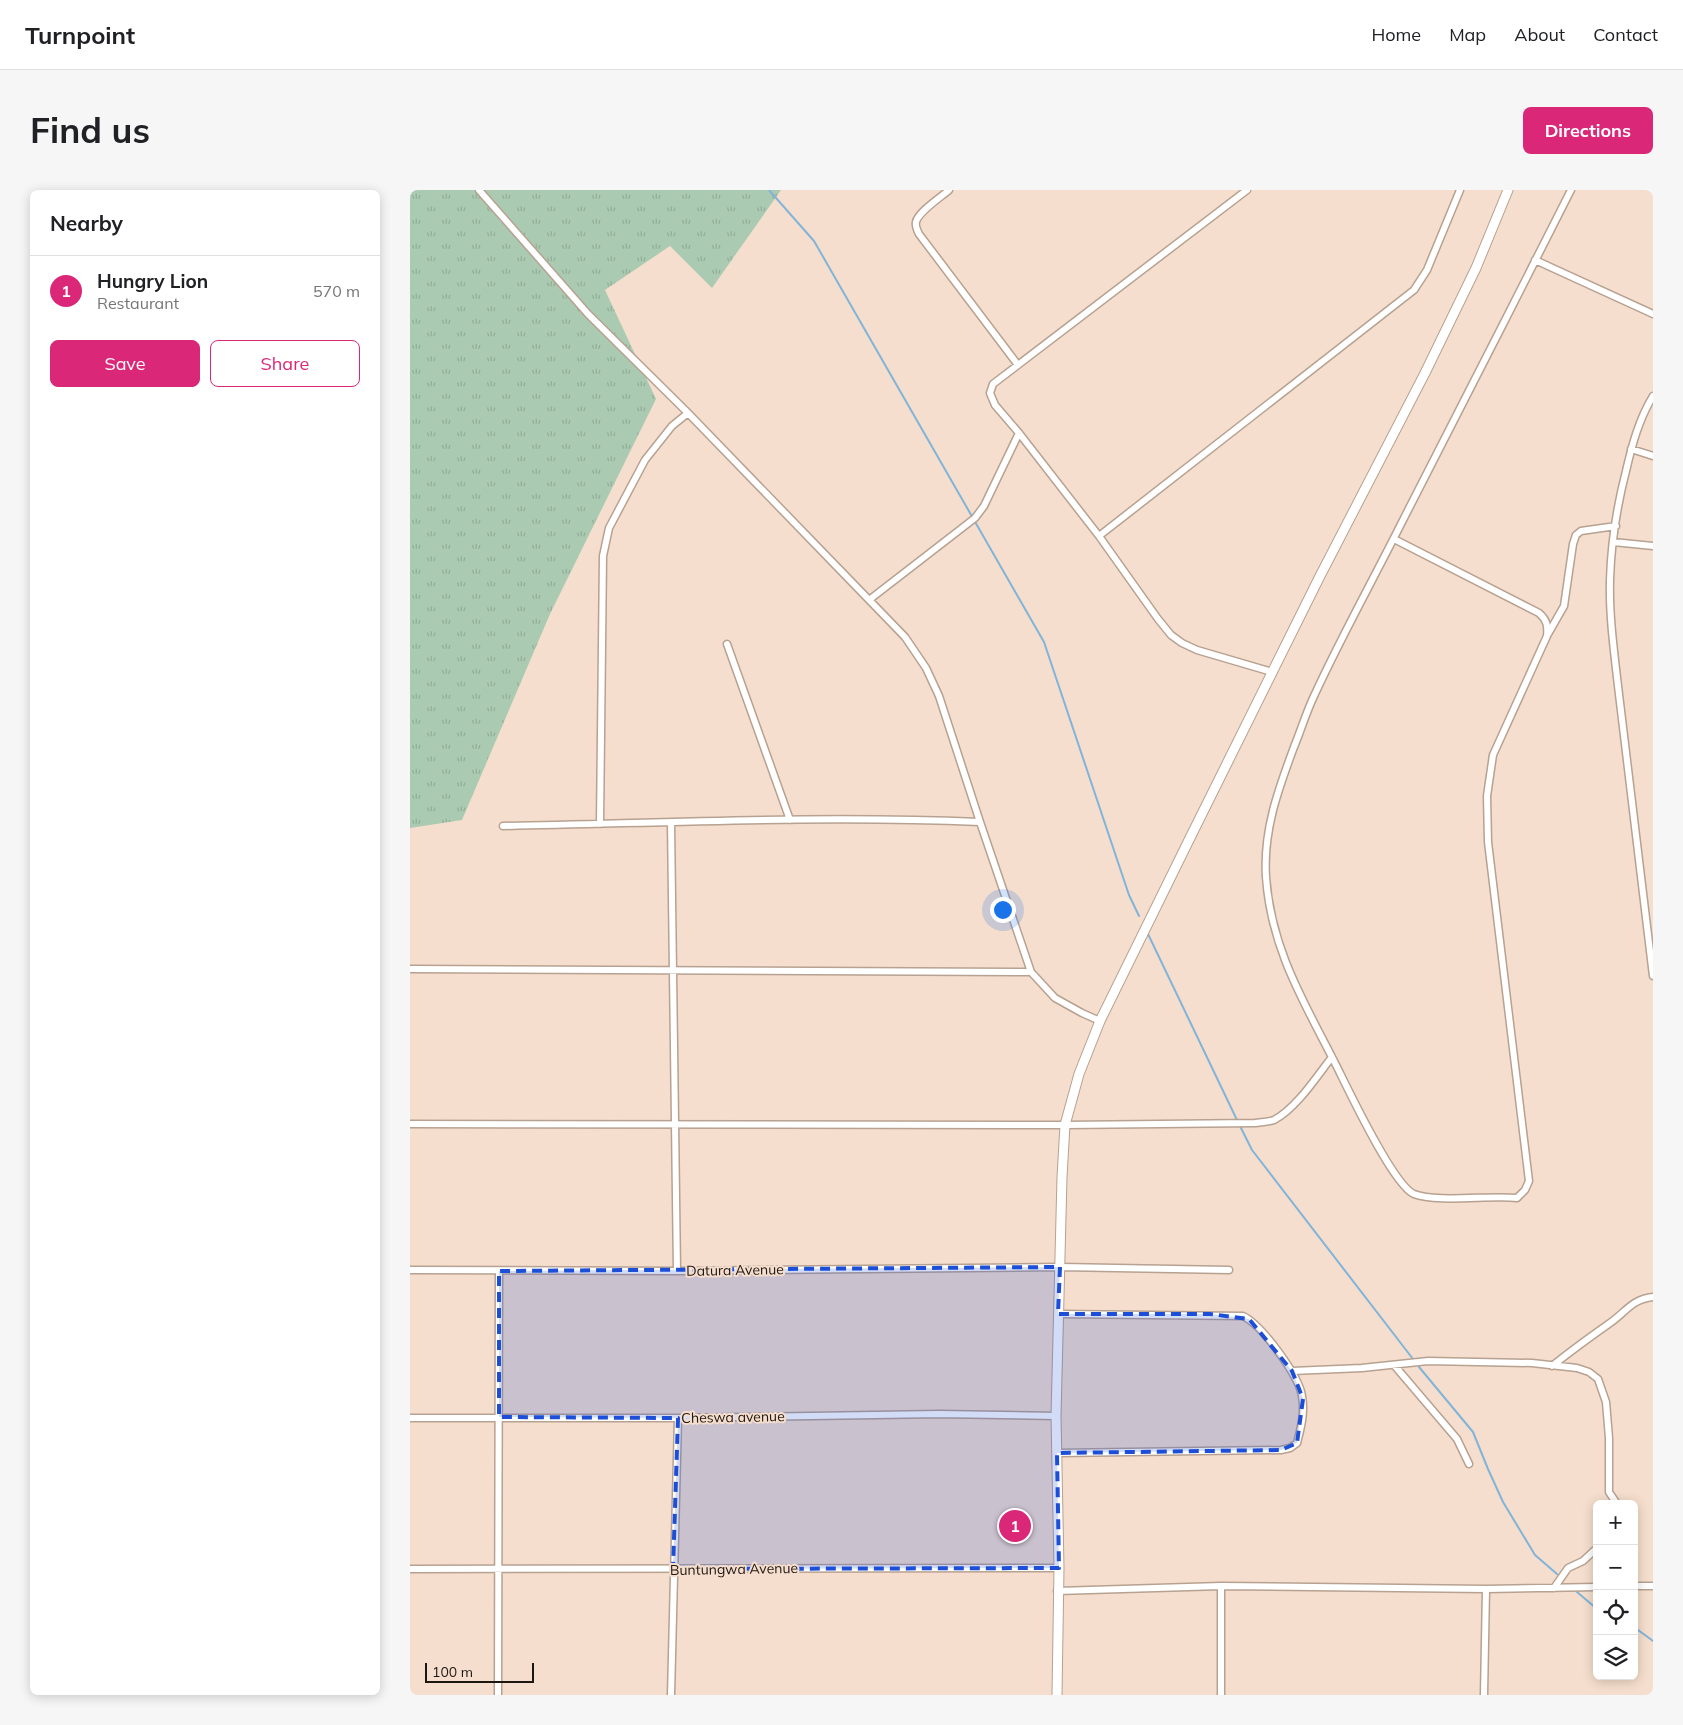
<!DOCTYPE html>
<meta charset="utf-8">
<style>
body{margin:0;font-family:Mulish,sans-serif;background:#f6f6f6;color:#202124}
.controls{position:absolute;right:15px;bottom:15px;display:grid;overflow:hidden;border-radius:8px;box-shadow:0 2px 12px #0003}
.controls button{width:45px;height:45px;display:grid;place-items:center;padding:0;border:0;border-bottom:1px solid #e0e0e0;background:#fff;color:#202124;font:25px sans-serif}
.scale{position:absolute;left:15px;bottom:12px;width:109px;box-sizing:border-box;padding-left:5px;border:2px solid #1e1611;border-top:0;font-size:14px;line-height:18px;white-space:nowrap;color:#1e1611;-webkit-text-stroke:4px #f5decd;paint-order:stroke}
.you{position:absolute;left:592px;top:719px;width:18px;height:18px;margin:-12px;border:4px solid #fff;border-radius:50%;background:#1a73e8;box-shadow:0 0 0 8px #1a73e833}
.badge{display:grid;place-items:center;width:32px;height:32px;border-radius:50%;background:#db2777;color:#fff;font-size:16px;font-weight:700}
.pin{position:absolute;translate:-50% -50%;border:2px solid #fff;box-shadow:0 1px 5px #0006}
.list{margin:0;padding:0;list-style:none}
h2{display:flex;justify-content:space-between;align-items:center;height:65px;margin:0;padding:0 20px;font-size:21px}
h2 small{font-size:16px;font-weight:400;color:#757577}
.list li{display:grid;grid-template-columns:32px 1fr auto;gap:15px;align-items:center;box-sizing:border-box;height:70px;padding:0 20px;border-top:1px solid #e0e0e0}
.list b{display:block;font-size:19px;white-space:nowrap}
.list p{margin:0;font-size:16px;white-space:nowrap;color:#757577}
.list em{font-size:16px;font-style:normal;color:#757577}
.actions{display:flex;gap:10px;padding:15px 20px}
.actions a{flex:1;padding:11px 0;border:1px solid #db2777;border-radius:8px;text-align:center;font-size:18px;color:#db2777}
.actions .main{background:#db2777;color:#fff}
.icon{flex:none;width:28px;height:28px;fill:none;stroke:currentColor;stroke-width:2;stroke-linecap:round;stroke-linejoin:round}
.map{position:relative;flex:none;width:1243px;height:1505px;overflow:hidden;border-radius:8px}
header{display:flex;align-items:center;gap:30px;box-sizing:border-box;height:70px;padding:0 25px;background:#fff;border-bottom:1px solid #e0e0e0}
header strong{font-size:24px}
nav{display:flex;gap:28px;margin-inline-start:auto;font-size:18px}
.intro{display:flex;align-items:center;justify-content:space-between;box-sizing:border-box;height:120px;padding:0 30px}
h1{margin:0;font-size:35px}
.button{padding:12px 22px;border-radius:8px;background:#db2777;color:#fff;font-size:18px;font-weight:700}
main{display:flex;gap:30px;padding:0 30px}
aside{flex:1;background:#fff;border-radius:8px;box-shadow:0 2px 12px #0003}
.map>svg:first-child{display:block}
.grass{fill:url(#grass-tufts)}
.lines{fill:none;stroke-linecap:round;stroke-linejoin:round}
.stream{stroke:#81b4d8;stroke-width:2}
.street-casing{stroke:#b7a191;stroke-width:9}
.secondary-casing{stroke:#b7a191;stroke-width:11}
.street{stroke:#fff;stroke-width:6}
.secondary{stroke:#fff;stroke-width:9}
.marked{fill:#1d4ed8;fill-opacity:0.2;stroke:#1d4ed8;stroke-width:4;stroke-dasharray:10 6;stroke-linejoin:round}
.labels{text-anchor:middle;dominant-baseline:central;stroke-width:4;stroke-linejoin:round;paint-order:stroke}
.street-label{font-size:14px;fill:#1e1611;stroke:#f5decd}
</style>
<header>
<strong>Turnpoint</strong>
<nav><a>Home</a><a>Map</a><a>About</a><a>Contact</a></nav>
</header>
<div class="intro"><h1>Find us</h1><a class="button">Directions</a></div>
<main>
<aside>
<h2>Nearby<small></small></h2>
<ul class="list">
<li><span class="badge">1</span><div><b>Hungry Lion</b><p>Restaurant</p></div><em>570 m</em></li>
</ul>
<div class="actions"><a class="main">Save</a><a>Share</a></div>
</aside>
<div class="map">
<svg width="1243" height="1505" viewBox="0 0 1243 1505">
<defs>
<pattern id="grass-tufts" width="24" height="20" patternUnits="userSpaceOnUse" patternTransform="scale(1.25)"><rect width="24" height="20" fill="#aacbb2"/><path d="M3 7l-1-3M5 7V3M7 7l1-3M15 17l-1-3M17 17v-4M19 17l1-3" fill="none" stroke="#92ae98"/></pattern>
</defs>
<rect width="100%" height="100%" fill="#f5decd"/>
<path class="grass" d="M 0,0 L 371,0 L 302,98 L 260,56 L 195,100 L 246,209 L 140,424 L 52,630 L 0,638 Z"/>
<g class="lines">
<path class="stream" d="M 359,0 L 404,51 L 634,452 L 719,705 L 729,726
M 738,744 L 827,930
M 829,934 L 842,960 L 1003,1169
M 1009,1177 L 1063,1242 L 1078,1279 L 1093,1312 L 1125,1365 L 1147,1384
M 1167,1402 L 1187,1419
M 1224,1437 L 1243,1451"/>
<defs>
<path id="street" d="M 69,0 L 178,124 L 278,223 L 495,447 L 516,478 L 529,506 L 570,632 L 621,782 L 645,808 L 672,823 L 690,831
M 539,0 C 531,7 508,22 506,32 C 505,36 507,40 509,44 L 608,175
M 837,0 L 583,194 L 580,203 L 585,215 L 609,243 L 689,346 L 748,429 L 761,445 L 772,453 L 787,460 L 862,482
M 1125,70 L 1243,124
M 1243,206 C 1229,229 1222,255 1216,281 C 1207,316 1201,354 1200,390 C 1199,425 1204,461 1208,496 L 1243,786
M 1221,259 L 1243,266
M 689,346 L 1004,100 L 1017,80 L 1050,0
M 984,349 L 1129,423 C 1137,430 1138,436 1137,446 L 1083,565 L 1077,606 L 1078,652 L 1119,991 L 1115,1000 L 1107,1008 C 1080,1005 1027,1013 1004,1004 C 983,995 938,899 926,875 C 894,812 861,759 856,687 C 853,641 868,600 884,557 C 891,540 896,523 904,506 C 931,447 963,390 992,332 C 1049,221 1105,111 1161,0
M 1203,352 L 1243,356
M 459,410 L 565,328 L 574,316 L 609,243
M 1138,444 L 1154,416 L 1163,354 L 1166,345 L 1171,341 L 1206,336
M 317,454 L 380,630
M 261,633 L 267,1081
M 190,634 L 193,366 L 199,338 L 235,270 L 262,236 L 278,223
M 93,636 C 252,633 411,625 570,632
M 0,779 L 621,782
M 0,934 L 655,935 L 845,933 C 851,932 858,932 864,930 C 886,919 907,886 922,867
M 0,1080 L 267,1081 L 650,1077 L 819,1080
M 984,1175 L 1047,1249 L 1059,1274
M 1142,1176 C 1161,1161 1180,1147 1200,1133 C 1216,1122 1222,1109 1243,1107
M 882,1181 L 952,1178 L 1018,1171 L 1122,1173 L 1167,1178 L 1179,1182 L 1188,1189 L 1196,1212 L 1199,1248 L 1199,1302 L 1207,1314
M 0,1228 L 268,1228 L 529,1224 L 646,1226
M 647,1263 L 871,1260 L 880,1258 L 887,1253 C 891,1238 895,1222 892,1206 C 889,1186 852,1135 833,1126 L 648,1124
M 0,1379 C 216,1380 433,1377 649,1378
M 811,1396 L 811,1505
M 1224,1396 L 1243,1396
M 1144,1398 L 1158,1378 L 1173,1371 L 1187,1358
M 647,1401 L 811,1396 L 1076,1399 L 1187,1397
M 88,1505 L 89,1081
M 261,1505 L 268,1228
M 1074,1505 L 1076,1399"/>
<path id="secondary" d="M 647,1505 L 649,1378 L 646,1226 L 652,987 L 655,935 L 669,884 L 690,831 L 778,652 L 909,388 L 1015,183 L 1066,78 L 1098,0"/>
</defs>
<use href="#street" class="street-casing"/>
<use href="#secondary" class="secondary-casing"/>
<use href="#street" class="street"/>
<use href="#secondary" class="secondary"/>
</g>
<path class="marked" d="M 650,1077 L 648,1124 L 800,1124 L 839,1129 L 882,1181 L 893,1209 L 887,1253 L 871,1260 L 647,1263 L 649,1378 L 263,1379 L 268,1228 L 89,1227 L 89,1081 Z"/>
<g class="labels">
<g class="street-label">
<text transform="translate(325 1080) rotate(-1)">Datura Avenue</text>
<text transform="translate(323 1227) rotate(-1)">Cheswa avenue</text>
<text transform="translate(324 1379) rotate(-1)">Buntungwa Avenue</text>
</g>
</g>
</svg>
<div class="controls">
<button>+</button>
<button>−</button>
<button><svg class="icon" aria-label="locate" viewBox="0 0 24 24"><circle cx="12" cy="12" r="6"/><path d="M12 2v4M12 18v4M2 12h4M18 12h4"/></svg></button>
<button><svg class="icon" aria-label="layers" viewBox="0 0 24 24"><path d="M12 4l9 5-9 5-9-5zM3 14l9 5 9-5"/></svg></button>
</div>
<div class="scale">100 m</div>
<div class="you"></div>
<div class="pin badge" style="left:605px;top:1336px">1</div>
</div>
</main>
